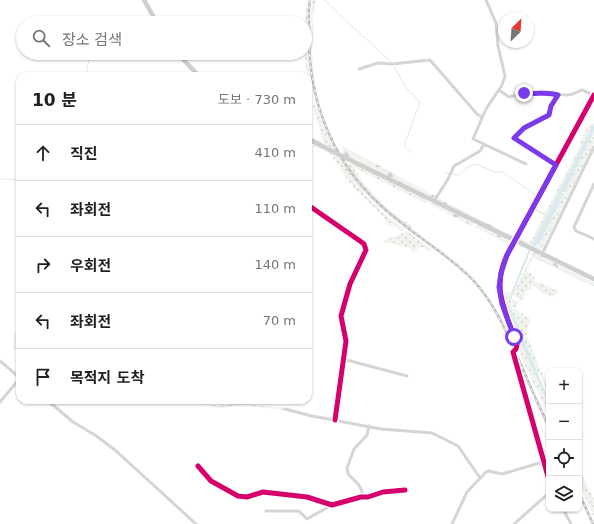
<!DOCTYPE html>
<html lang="ko">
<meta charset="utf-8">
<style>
body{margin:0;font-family:"DejaVu Sans","Noto Sans KR",sans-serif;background:#f2f2f2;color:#202124}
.controls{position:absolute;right:12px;bottom:12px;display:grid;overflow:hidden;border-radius:8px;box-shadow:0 1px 3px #0004}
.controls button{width:36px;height:36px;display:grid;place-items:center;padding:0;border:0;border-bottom:1px solid #e0e0e0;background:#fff;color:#202124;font:20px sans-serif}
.compass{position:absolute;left:498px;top:12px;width:36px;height:36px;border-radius:50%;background:#fff;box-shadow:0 1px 3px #0004;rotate:25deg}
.stop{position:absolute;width:12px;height:12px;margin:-9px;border:3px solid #7c3aed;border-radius:50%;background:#fff}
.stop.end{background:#7c3aed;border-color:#fff;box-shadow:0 1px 4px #0008}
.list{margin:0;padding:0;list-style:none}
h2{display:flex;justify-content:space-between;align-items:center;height:52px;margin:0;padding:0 16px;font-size:17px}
h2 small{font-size:13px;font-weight:400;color:#757577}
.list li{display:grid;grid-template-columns:26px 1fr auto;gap:12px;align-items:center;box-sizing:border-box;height:56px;padding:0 16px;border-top:1px solid #e0e0e0}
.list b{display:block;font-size:15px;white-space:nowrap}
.list em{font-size:13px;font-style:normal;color:#757577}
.icon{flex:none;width:22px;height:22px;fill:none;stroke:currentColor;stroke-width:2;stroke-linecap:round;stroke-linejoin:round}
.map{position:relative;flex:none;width:594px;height:524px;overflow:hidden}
.search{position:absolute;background:#fff;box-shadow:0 1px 3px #0004;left:16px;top:16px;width:296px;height:44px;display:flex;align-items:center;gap:10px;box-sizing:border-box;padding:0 14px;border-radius:22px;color:#757577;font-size:15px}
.panel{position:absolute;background:#fff;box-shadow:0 1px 3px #0004;left:16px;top:72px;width:296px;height:332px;border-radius:12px}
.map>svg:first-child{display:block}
.grass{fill:url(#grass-dots)}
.forest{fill:url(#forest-firs)}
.water{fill:#dbeaee}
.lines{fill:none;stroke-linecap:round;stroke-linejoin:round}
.stream{stroke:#dbeaee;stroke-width:1}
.minor{stroke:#d5d5d5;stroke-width:3}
.secondary{stroke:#cfcfcf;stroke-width:4.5}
.rail-casing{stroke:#bdbdbd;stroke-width:2.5}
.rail{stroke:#fff;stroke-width:1;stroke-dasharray:3;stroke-linecap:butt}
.secondary-bridge{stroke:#cfcfcf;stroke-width:4.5}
.cycleway-casing{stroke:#fff;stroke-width:8}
.cycleway{stroke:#d6006c;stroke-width:5}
.route{stroke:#7c3aed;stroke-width:5}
</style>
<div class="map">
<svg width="594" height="524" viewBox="0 0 594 524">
<defs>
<pattern id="grass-dots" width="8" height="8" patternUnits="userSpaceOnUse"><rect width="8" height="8" fill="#f1f3ed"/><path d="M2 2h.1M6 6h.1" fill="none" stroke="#cfd1cc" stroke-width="1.8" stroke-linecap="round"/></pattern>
<pattern id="forest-firs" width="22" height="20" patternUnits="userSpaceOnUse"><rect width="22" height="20" fill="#f1f3ed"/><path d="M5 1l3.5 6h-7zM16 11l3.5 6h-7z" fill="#cfd1cc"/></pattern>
</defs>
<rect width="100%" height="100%" fill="#fff"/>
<path class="grass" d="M 308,0 L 306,43 L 312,91 L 310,92 C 305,63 301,30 308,0 Z
M 312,0 L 316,0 L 312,23 L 314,23 L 312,49 L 314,85 L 309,44 Z
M 315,104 L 327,135 L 336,150 L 308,138 L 308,136 L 324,143 L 313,106 Z
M 591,124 L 592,125 L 531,246 L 517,240 L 519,237 L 529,243 L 531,241 L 544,215 L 533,210 L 534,208 L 545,213 L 580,146 L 579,145 L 587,127 L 589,128 Z
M 594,131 L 594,143 L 542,248 L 540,250 L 533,247 L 539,244 Z
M 315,145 L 339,157 L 367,196 L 384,213 L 405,230 L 401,231 L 392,224 L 389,227 C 381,209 363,199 351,184 C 343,176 339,164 332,156 C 328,151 318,148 313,146 Z
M 347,163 L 354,164 L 428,200 L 425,203 L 355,168 L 354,169 L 365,185 L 387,208 L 414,228 L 410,229 C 389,213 356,188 347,163 Z
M 407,231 L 431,249 L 430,252 L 424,247 L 419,247 L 414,253 L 411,251 L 410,248 L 382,241 Z
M 531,250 L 512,295 L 511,306 L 549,400 L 509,304 L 511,296 Z
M 533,252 L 536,253 L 526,271 L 533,275 L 536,283 L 543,283 L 559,292 L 552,297 C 543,295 540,290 533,285 L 531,289 L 527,290 L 521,301 L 513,295 Z
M 501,291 L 510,293 L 507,303 L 519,339 L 549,406 L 549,415 L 518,351 L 518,344 Z
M 512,299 L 518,302 L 516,310 L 531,320 L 528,325 L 526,334 L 549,390 L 549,394 C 540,375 511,318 512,299 Z
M 20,329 L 20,348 L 17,352 L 13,348 L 15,340 L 13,337 L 17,330 Z
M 184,400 L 218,406 L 236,403 L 284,408 L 284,410 L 242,405 L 220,408 Z
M 579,469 L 594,499 L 594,517 L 579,483 Z"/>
<path class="forest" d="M 343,146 L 435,196 L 434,199 L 343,154 Z
M 438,198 L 515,237 L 515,239 L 436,201 Z
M 431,202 L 474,223 L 472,226 L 429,204 Z
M 477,224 L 512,242 L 510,245 L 475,227 Z
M 536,253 L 594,282 L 594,285 L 534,256 Z"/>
<path class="water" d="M 594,122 L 594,131 L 565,192 L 561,192 L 564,193 L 539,244 L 533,247 L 531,246 Z
M 529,249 L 531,250 L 509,304 L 549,400 L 549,406 L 519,339 L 507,303 Z"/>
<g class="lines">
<path class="stream" d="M 324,0 L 392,63
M 394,66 L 406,88 L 420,102 L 405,143 L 405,147 L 412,152
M 86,76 L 90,53
M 445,173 L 448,173
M 452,174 L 459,175 L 468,167 L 476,164 L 495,172 L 502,172 L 536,195 L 533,204
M 4,179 L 17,180 L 20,177
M 0,180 L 2,179
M 534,209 L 546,215
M 534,257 L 594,286"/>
<path class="minor" d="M 486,0 L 496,23 L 498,46 L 505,76 L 502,85 L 486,109 L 473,139 L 526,164
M 359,69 L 378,63 L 392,64 L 430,60 L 477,114 L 482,117
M 499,90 L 509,97 C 521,93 533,93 546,92 C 552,91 560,96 567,95 C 573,95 576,92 582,90 L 594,95
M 308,155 L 311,141
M 556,165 L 514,138 L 524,128 L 549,115 L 551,106 L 558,95
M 594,184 L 574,227 L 576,231 L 594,239
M 434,201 L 448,179 L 454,166 L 480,151 L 484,144
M 308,205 L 360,241 L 364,244 L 366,250 L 350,284 L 341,316 L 346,341 L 335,420
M 542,254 L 594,147
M 343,359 L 407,376
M 0,361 L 20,378
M 47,400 L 73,422 L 95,435 L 115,450 L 196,524
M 0,402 L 20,378
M 285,409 L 312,416 L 381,429 L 432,433 L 458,446 L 480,478
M 198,466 L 211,481 L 238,496 L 247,497 L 263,492 L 307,497 L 332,505 L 361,497 L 368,497 L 383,492 L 405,490
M 549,480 L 513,352 L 516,349 L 517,345 C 506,311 491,290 507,255 L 594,95
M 364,496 L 359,485 L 348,474 L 347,468 L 354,449 L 367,435 L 369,426
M 563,509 L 571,524
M 266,511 L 299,511 L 307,519 L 332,505
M 452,524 L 467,492 L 486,472 L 489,471 L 502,474 L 543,462
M 514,524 L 549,493"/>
<path class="secondary" d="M 144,0 L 157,23
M 177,53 L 199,76
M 308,139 L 332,151
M 346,158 L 594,279"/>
<defs>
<path id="rail" d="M 310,0 C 308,11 309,22 309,33 C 308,98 331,159 379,204 C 408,232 445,251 473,280 C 497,306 509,338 523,369 C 531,389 540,408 549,427
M 579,493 L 593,524"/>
</defs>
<use href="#rail" class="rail-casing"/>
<use href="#rail" class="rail"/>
<path class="secondary-bridge" d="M 332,151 L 346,158"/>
<defs>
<path id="cycleway" d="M 308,205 L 360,241 L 364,244 L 366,250 L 350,284 L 341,316 L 346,341 L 335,420
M 198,466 L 211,481 L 238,496 L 247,497 L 263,492 L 307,497 L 332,505 L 361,497 L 368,497 L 383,492 L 405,490
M 549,480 L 513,352 L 516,349 L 517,345 C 506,311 491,290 507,255 L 594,95"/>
</defs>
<use href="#cycleway" class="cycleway-casing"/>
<use href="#cycleway" class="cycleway"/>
</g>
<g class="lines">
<path class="route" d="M 514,337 L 502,304 L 499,287 L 501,273 L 507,255 L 556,165 L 514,138 L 524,128 L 549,115 L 551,106 L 558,95 C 545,91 537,95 524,93"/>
</g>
</svg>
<div class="controls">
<button>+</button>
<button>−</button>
<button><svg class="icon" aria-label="locate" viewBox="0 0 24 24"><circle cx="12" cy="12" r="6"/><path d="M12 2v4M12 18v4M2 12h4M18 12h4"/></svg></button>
<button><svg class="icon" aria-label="layers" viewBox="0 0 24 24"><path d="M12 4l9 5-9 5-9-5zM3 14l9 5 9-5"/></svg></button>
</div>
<svg class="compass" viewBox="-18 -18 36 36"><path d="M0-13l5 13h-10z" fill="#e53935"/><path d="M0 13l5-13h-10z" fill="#757577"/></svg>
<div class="stop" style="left:514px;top:337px"></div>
<div class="stop end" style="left:524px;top:93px"></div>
<div class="search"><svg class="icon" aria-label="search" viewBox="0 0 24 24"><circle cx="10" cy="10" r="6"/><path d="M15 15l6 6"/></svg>장소 검색</div>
<section class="panel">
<h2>10 분<small>도보 · 730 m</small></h2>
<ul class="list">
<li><svg class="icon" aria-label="ahead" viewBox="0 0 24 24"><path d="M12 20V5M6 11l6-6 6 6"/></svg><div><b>직진</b></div><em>410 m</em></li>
<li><svg class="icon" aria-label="left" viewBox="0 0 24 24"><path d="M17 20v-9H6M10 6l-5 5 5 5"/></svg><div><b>좌회전</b></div><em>110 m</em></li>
<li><svg class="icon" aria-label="right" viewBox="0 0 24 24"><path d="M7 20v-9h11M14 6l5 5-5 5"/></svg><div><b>우회전</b></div><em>140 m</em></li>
<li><svg class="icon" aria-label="left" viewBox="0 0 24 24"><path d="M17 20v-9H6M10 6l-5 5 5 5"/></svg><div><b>좌회전</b></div><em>70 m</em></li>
<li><svg class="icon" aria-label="arrive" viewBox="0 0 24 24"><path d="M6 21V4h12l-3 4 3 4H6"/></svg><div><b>목적지 도착</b></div></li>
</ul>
</section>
</div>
